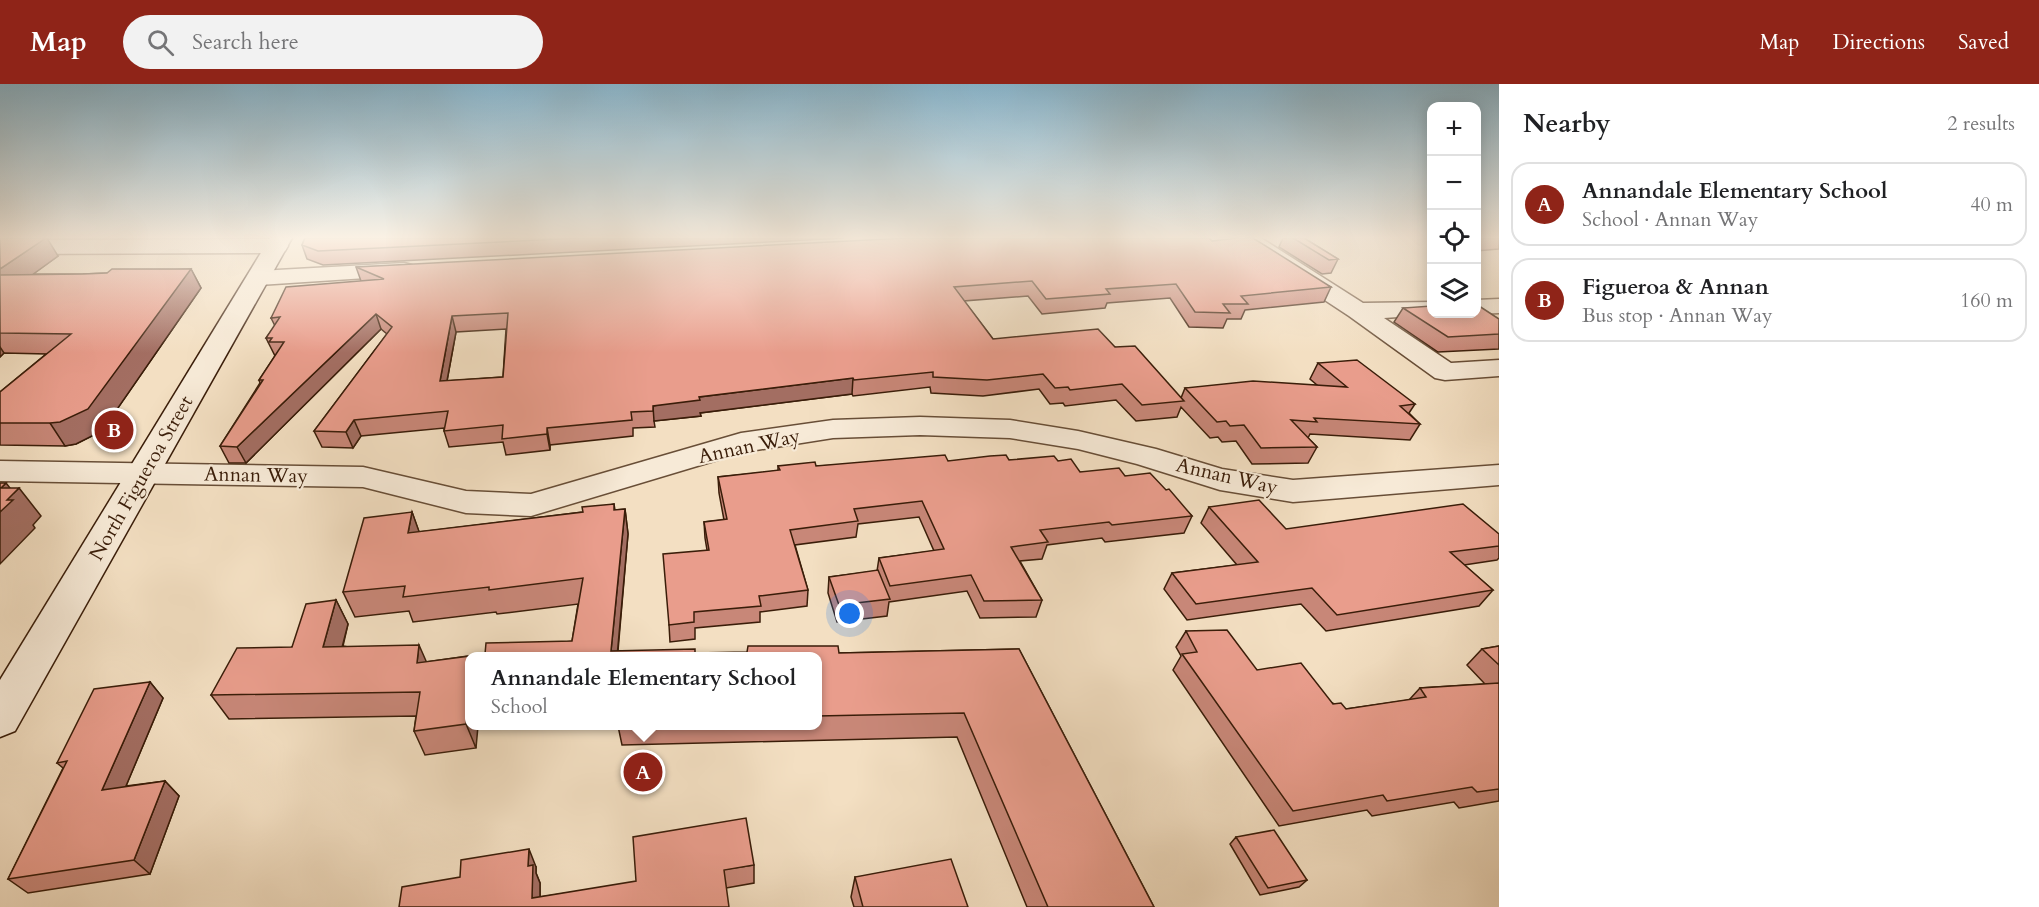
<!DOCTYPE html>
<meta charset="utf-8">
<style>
body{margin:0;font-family:Cardo,serif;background:#f2f2f2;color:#202124}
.controls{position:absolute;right:18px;top:18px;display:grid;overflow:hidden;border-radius:12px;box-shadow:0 3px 15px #0003}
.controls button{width:54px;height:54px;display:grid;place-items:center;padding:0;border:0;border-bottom:2px solid #e0e0e0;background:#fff;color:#202124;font:30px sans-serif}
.you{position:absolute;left:850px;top:530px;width:21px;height:21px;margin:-15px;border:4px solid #fff;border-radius:50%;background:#1a73e8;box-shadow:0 0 0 9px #1a73e833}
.badge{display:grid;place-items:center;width:39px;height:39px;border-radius:50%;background:#8f2418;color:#fff;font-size:20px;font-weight:700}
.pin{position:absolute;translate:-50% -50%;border:3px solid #fff;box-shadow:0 2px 6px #0006}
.popup{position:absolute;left:465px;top:568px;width:357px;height:78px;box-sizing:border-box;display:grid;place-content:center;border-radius:12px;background:#fff;filter:drop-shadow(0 2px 4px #0005);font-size:20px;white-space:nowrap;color:#757577}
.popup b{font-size:22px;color:#202124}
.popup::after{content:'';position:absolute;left:50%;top:100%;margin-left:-12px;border:12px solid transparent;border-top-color:#fff}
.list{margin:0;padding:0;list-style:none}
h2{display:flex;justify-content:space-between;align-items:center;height:78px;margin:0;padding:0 24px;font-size:26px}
h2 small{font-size:20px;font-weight:400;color:#757577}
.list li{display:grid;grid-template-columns:39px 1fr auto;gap:18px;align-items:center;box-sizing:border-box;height:84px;margin:0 12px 12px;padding:0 12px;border:2px solid #e0e0e0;border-radius:18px}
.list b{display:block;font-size:22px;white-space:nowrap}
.list p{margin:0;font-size:20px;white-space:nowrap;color:#757577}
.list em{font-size:20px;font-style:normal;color:#757577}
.icon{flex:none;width:33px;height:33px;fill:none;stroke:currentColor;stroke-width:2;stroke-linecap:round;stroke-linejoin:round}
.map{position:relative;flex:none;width:1499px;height:823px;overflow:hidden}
header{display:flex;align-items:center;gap:36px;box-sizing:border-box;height:84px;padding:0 30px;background:#8f2418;color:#fff}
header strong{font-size:28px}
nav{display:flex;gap:33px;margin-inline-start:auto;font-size:21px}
.search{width:420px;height:54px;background:#f2f2f2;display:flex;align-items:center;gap:15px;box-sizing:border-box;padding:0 21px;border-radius:33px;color:#757577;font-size:22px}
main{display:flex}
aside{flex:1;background:#fff}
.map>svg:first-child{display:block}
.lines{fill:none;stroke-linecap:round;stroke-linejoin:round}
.minor-casing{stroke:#684e37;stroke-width:3}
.secondary-casing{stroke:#3a1d09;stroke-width:3}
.minor{fill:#f7ead7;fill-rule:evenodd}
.secondary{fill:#f7ead7;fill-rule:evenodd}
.wall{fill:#c88778;stroke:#3a1d09;stroke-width:1.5;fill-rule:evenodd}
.shaded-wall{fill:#a36e62;stroke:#3a1d09;stroke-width:1.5}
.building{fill:#e99d8c;stroke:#3a1d09;stroke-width:1.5;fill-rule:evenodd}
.labels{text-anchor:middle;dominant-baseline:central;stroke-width:4.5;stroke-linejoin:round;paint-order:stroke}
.street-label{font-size:20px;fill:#3a1d09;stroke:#f7ead7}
</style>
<header>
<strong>Map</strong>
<div class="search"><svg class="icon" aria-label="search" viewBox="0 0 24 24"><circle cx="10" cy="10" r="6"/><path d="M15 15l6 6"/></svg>Search here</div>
<nav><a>Map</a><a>Directions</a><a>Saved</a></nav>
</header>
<main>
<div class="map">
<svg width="1499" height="823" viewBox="0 0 1499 823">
<rect width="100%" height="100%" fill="#f3dfc2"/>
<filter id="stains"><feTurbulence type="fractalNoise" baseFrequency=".00333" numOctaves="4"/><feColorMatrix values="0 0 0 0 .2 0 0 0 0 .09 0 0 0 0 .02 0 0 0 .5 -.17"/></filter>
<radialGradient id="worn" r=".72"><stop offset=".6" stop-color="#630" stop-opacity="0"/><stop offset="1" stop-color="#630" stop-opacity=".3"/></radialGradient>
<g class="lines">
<defs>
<path id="minor" d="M 1235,154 L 1261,154 L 1363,219 L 1432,218 L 1432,230 L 1441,230 L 1384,234 L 1451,279 L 1499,276 L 1499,292 L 1445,296 L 1435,294 L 1349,232 L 1238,159 Z
M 277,155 L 285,157 L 288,162 L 285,167 L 277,169 L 0,170 L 0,156 Z
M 404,179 L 412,181 L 415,186 L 412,191 L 259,201 L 251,199 L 247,194 L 251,189 L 259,187 Z
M 1499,215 L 1499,229 L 1476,230 L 1472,230 L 1476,230 L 1476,216 Z
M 920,333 L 1010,336 L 1078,347 L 1156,365 L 1222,385 L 1293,396 L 1499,381 L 1499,401 L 1293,418 L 1220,406 L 1137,380 L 1078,365 L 1010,354 L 920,351 L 833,354 L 744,368 L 531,432 L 466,429 L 363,403 L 0,397 L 0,377 L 363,383 L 466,407 L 531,410 L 741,349 L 833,336 Z"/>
<path id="secondary" d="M 270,154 L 292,154 L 15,647 L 0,653 L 0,596 Z"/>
</defs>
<use href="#minor" class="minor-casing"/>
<use href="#secondary" class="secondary-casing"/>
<use href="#minor" class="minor"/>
<use href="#secondary" class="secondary"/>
</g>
<path class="wall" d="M 0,154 L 58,172 L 33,190 L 83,190 L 191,185 L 201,204 L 102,347 L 76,360 L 65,362 L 0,361 L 0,308 L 46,270 L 4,269 L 0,273 Z
M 305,154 L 844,154 L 323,181 L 307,175 L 302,161 Z
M 1283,154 L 1304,154 L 1338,175 L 1331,189 L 1322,190 L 1279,163 Z
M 1476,154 L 1499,154 L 1499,165 L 1476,167 Z
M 1212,157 L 1331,203 L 1324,218 L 1245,226 L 1241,235 L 1227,235 L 1223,244 L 1189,243 L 1170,214 L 1107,219 L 1105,224 L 1042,230 L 1028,212 L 964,217 L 993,255 L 1115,263 L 1181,314 L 1185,304 L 1317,301 L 1310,295 L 1318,279 L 1415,320 L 1409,329 L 1420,340 L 1410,356 L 1310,350 L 1308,354 L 1317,363 L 1308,379 L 1252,380 L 1236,357 L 1222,358 L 1218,353 L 1210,354 L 1181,323 L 1177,333 L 1136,337 L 1116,316 L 1065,322 L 1063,319 L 1050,320 L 1039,305 L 983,312 L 931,309 L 930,303 L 853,312 L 852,310 L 700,329 L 701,332 L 654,337 L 655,343 L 633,344 L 633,352 L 550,361 L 550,366 L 506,371 L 503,358 L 449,363 L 444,347 L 444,344 L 361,352 L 353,364 L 322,363 L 314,347 L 387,250 L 381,245 L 246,379 L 229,379 L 220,362 L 260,299 L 259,296 L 275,272 L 266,254 L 275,242 L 271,234 L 361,197 L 356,183 ZM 506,245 L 503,293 L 447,297 L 456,248 Z
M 1403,224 L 1499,235 L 1499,265 L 1438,268 L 1394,238 Z
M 1009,376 L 1058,377 L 1080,388 L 1125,392 L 1166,406 L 1192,432 L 1184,449 L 1105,458 L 1102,454 L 1047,461 L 1042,475 L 1020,477 L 1042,516 L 1036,533 L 980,534 L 967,507 L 889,518 L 887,532 L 837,538 L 828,509 L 829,493 L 877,487 L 879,474 L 934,467 L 919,433 L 858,440 L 856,453 L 795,461 L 808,506 L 807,522 L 760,528 L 760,538 L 695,544 L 695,555 L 670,558 L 669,541 L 707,466 L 705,454 L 704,438 L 724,436 L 719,409 L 718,393 L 778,387 L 778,382 L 816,382 L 948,377 Z
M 614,420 L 615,426 L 625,425 L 628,450 L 618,567 L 695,569 L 839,569 L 1019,565 L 1154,823 L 1027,823 L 957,653 L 622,661 L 618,642 L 817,642 L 817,573 L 469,573 L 469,642 L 476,664 L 425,671 L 414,647 L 416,632 L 229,635 L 211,611 L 292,563 L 336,516 L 348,540 L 343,562 L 426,578 L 572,557 L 578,520 L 497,530 L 496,528 L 413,538 L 409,527 L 355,533 L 343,508 L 412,428 L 419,448 L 583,428 Z
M 1209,423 L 1286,445 L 1499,450 L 1499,474 L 1497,476 L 1464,481 L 1493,506 L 1479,522 L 1326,547 L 1301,520 L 1187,536 L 1164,505 L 1172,489 L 1237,481 L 1201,439 Z
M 1186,547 L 1257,586 L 1346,625 L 1409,616 L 1420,604 L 1485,600 L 1467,581 L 1482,565 L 1499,562 L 1499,717 L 1459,724 L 1454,718 L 1372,732 L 1367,726 L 1279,742 L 1173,586 L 1181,572 L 1176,563 Z
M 150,598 L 163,614 L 126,702 L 165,697 L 179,712 L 150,790 L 28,809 L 8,795 L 63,684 L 57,679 Z
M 1236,753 L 1307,796 L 1299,803 L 1260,811 L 1230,760 Z
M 754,781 L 754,799 L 726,804 L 399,823 L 536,783 L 536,789 L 540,799 L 540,813 Z
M 855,793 L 968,823 L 854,823 L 851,813 Z"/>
<path class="shaded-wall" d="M 46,154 L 47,154 L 58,172 L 6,210 L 0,202 L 0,185 Z
M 191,185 L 201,204 L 102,347 L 76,360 L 65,362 L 50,339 Z
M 376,230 L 381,245 L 246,379 L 237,363 Z
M 452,232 L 456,248 L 444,313 L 440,297 Z
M 0,263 L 4,269 L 0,273 Z
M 853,294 L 852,310 L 700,329 L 701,332 L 654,337 L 653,322 L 699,313 Z
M 354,336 L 361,352 L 353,364 L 346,348 Z
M 547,344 L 550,361 L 550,366 L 547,350 Z
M 6,399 L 14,409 L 19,404 L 41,432 L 33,441 L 35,444 L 0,480 L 0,428 L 7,416 L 1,404 Z
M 625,425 L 628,450 L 617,573 L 611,567 Z
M 412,428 L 421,453 L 408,449 Z
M 336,516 L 348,540 L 336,587 L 323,563 Z
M 419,561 L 430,586 L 417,579 Z
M 150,598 L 163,614 L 118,721 L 102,706 Z
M 469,615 L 469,642 L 478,642 L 476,664 L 466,640 Z
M 165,697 L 179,712 L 150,790 L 134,776 Z
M 529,765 L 536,783 L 536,789 L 540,799 L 540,823 L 532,814 L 528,782 Z"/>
<path class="building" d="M 0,154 L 46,154 L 0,185 Z
M 305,154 L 579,154 L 318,167 L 302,161 Z
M 906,154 L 1209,154 L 1212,157 L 1238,154 L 1253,154 L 1331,203 L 1241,212 L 1248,220 L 1223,220 L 1230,229 L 1195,228 L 1176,200 L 1106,205 L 1110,210 L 1046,215 L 1032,197 L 954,203 L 993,255 L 1098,245 L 1115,263 L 1135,262 L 1184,317 L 1142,321 L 1122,300 L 1070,306 L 1068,303 L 1055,304 L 1043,290 L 987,296 L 933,293 L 933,288 L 854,296 L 853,294 L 699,313 L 700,316 L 653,322 L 653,327 L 631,328 L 632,336 L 547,344 L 547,350 L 502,355 L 503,341 L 444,347 L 448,327 L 354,336 L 346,348 L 314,347 L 392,243 L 376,230 L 237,363 L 220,362 L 263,296 L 259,296 L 284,258 L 269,258 L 272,254 L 266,254 L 280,233 L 271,234 L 286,203 L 384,195 L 356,183 ZM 508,229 L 503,293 L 440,297 L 452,232 Z
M 1293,154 L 1304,154 L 1338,175 L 1329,176 Z
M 112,185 L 191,185 L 88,325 L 60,338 L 50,339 L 0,339 L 0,308 L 71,250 L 0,249 L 0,191 L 83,190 L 107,189 Z
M 1476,220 L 1499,235 L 1499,250 L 1448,253 L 1403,224 L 1431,222 L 1431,230 L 1476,230 Z
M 1357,276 L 1415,320 L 1400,322 L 1420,340 L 1314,334 L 1317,338 L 1291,336 L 1317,363 L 1261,364 L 1244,341 L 1230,342 L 1226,337 L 1217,338 L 1185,304 L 1253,297 L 1347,303 L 1318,279 Z
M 945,371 L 948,377 L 990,372 L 1006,371 L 1009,376 L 1054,372 L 1058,377 L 1071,375 L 1080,388 L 1119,384 L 1125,392 L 1150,389 L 1166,406 L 1169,405 L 1192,432 L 1112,441 L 1109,438 L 1040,446 L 1048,458 L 1011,463 L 1042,516 L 984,517 L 971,491 L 890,502 L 879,474 L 944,465 L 922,417 L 854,425 L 858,437 L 790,446 L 808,506 L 759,512 L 761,522 L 694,528 L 694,538 L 669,541 L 663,470 L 709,466 L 704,438 L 727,435 L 718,393 L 780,386 L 778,382 L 815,378 L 816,382 Z
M 0,399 L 6,399 L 1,404 L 19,404 L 7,416 L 13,416 L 0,428 Z
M 1259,416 L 1286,445 L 1463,420 L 1499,450 L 1499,462 L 1450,468 L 1493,506 L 1337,531 L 1312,504 L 1196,520 L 1172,489 L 1258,478 L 1209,423 Z
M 614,420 L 614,426 L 625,425 L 611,567 L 695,565 L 695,569 L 747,568 L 748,562 L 838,562 L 839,569 L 1019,565 L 1154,823 L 1048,823 L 964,629 L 817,632 L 817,573 L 469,573 L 469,615 L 466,640 L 414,647 L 420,608 L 211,611 L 237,564 L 292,563 L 306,520 L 336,516 L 323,563 L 419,561 L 417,579 L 485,570 L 486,559 L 572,557 L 583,494 L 489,506 L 489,503 L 403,513 L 405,502 L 343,508 L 364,434 L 412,428 L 408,449 L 583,428 L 582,423 Z
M 878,486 L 890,515 L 839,521 L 829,493 Z
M 1227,546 L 1257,586 L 1301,579 L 1333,620 L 1341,619 L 1346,625 L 1426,613 L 1420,604 L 1499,599 L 1499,705 L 1477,708 L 1472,703 L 1387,717 L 1383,711 L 1293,727 L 1182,570 L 1197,568 L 1186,547 Z
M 1499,562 L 1499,581 L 1482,565 Z
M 150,598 L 102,706 L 165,697 L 134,776 L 8,795 L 67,677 L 57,679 L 94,605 Z
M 746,734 L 754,781 L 724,786 L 729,823 L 399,823 L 402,803 L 460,793 L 461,776 L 529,765 L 528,782 L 533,781 L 532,814 L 636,797 L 633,753 Z
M 1274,746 L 1307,796 L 1268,804 L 1236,753 Z
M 951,775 L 968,823 L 863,823 L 855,793 Z"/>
<linearGradient id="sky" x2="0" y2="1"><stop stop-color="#89b8d1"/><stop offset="0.57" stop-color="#faf1e4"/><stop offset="1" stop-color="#faf1e4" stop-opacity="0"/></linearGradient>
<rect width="1499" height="269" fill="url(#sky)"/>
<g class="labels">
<g class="street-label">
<text transform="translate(749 362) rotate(-12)">Annan Way</text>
<text transform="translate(256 391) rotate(1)">Annan Way</text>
<text transform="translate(1227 392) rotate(13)">Annan Way</text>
<text transform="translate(141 394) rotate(-60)">North Figueroa Street</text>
</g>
</g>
<rect width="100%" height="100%" filter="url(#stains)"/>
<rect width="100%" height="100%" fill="url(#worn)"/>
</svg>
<div class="controls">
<button>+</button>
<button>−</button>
<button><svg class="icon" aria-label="locate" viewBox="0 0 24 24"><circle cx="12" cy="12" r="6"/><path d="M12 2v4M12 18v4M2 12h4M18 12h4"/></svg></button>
<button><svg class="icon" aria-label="layers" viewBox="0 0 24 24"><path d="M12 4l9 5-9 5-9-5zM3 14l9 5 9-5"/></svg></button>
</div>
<div class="you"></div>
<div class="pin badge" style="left:643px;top:688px">A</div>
<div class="popup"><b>Annandale Elementary School</b>School</div>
<div class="pin badge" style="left:114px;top:346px">B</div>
</div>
<aside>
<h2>Nearby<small>2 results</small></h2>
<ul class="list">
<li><span class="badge">A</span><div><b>Annandale Elementary School</b><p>School · Annan Way</p></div><em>40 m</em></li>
<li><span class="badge">B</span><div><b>Figueroa &amp; Annan</b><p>Bus stop · Annan Way</p></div><em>160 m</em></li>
</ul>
</aside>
</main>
